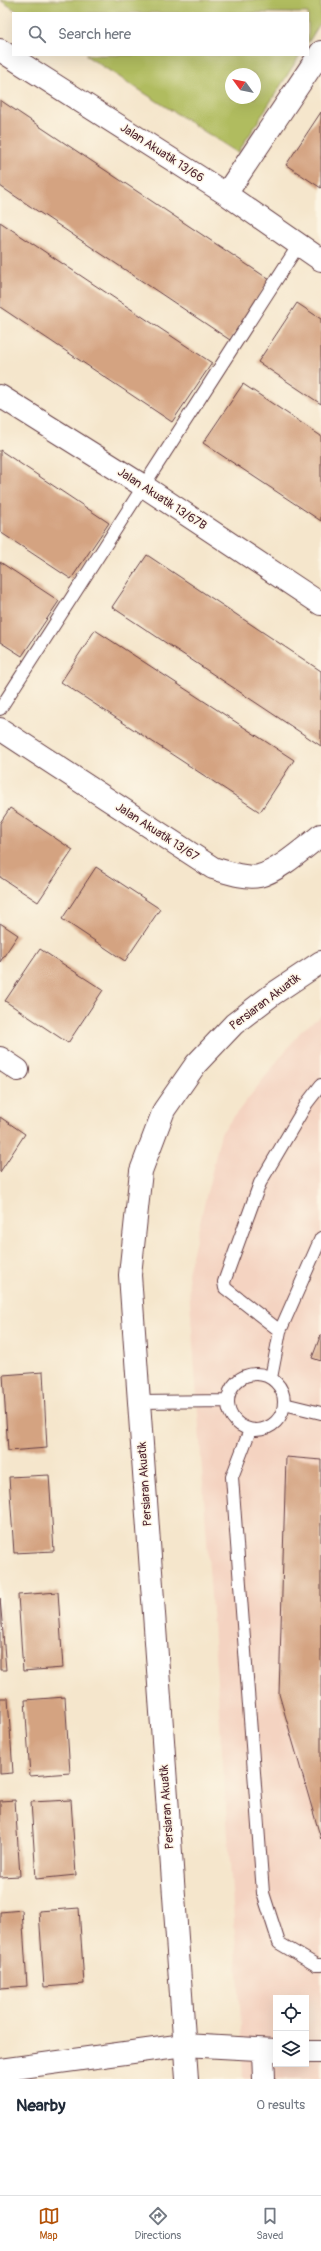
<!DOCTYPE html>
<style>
body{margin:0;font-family:Pangolin,sans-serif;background:#f6f6f7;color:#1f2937}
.controls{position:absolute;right:12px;bottom:12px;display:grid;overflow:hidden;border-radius:0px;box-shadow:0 4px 16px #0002}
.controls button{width:36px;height:36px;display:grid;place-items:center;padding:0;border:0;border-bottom:1px solid #e0e1e3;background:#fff;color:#1f2937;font:20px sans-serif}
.compass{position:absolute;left:225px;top:68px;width:36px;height:36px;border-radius:50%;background:#fff;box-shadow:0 4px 16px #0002;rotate:303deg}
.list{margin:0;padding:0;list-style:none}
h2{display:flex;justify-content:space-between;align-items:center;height:52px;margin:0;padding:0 16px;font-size:17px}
h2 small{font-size:13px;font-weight:400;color:#747a83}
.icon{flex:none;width:22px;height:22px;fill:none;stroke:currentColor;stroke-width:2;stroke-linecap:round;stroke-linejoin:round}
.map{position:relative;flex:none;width:321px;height:2079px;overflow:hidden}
.search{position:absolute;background:#fff;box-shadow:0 4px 16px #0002;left:12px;right:12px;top:12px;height:44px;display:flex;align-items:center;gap:10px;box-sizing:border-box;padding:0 14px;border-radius:0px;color:#747a83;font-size:15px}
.sheet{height:116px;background:#fff}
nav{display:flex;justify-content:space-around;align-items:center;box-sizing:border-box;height:56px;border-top:1px solid #e0e1e3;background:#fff;font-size:11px;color:#747a83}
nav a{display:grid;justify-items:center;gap:2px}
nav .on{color:#b45309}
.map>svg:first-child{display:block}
.built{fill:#f4d3c1;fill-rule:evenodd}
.green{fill:#b0bc5e;stroke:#7d6e44;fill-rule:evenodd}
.building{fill:#d4a381}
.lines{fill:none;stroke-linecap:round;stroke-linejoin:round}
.service-casing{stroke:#643d43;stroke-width:14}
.minor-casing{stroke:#643d43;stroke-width:24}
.tertiary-casing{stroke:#643d43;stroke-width:24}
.service{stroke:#fff;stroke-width:12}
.minor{stroke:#fff;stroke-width:22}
.tertiary{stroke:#fff;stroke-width:22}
.labels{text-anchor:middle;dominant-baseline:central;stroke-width:3;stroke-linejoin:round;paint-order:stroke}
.street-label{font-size:12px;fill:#4a1f2b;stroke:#fcf5e5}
</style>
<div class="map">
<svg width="321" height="2079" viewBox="0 0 321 2079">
<rect width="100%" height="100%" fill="#fcf5e5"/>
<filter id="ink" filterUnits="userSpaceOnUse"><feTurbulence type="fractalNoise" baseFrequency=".025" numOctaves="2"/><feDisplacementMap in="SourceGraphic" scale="8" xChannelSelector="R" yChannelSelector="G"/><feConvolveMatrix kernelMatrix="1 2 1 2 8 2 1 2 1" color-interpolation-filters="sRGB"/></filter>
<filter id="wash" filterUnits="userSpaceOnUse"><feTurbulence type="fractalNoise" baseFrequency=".012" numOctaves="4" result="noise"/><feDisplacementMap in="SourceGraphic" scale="16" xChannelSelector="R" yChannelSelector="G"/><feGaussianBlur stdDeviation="0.9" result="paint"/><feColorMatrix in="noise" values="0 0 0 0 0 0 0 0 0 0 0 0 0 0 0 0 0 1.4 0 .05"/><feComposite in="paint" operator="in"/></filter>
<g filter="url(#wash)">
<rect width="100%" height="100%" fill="#f5e6cc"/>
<path class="built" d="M 321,1016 L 321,2079 L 243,2079 L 240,2005 L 188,1273 L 221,1133 L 301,1031 ZM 276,1998 L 306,1998 L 306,2064 L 276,2064 Z"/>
<path class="green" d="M 0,0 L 321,0 L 321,22 L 308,43 L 308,13 L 20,13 Z
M 85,55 L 300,55 L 238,153 ZM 231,74 L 255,74 L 255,98 L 231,98 Z"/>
<g id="blocks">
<path class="building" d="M 0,100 L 270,280 L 230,340 L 0,186 Z
M 321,112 L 321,188 L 286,165 Z
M 0,222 L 212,363 L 172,422 L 0,307 Z
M 297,303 L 321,319 L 321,404 L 258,362 Z
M 243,384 L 321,436 L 321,521 L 203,443 Z
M 0,450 L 109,523 L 71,579 L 0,532 Z
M 147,555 L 321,671 L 321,746 L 112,607 Z
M 0,562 L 59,601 L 22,656 L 0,642 Z
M 95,630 L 294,760 L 260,812 L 61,682 Z
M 10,808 L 73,850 L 38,902 L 0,877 L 0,823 Z
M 96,867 L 160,909 L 125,961 L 62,919 Z
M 0,923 L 18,935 L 0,962 Z
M 40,949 L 103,990 L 68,1043 L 5,1001 Z
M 0,1117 L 25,1134 L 0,1172 Z
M 321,1334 L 321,1361 L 312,1358 Z
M 43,1372 L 47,1448 L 8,1451 L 3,1375 Z
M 286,1457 L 321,1460 L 321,1839 L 279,1694 Z
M 49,1475 L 54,1551 L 14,1553 L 9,1477 Z
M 58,1592 L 63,1668 L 23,1671 L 18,1595 Z
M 0,1598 L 6,1670 L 0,1670 Z
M 65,1697 L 70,1773 L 30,1776 L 25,1700 Z
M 0,1698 L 8,1698 L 13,1773 L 0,1774 Z
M 15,1800 L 20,1876 L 0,1877 L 0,1801 Z
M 71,1800 L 76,1875 L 36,1879 L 31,1802 Z
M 79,1908 L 84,1984 L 44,1987 L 39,1911 Z
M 22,1910 L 27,1986 L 0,1988 L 0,1912 Z"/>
</g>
</g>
<g filter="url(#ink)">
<use href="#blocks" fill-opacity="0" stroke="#643d43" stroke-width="1"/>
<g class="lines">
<defs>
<path id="service" d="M 0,709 L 298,246
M 280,1331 L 225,1288 L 224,1282 L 260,1183 L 307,1103 L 321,1085
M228 1402a28 28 0 1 1 56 0a28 28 0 1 1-56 0Z
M 271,1378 L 280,1331 L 321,1238
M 139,1402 L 228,1401
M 284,1404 L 321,1413
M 250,1430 L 232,1477 L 263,1893 L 279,1943 L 316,1965 L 321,1965"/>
<path id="minor" d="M 0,50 L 226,194 L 321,260
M 226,194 L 321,52
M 0,396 L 145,487 L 321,604
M 0,729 L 213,868 C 227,872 245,879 259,876 C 279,871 304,848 321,835
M 0,1058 L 18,1070
M 263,2050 L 264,2079
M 306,2052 L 321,2052
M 0,2070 L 184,2045 L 276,2050"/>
<path id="tertiary" d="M 187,2079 L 130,1275 L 141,1171 L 164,1110 L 196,1064 L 234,1024 L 273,994 L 321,962"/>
</defs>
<use href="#service" class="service-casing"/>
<use href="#minor" class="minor-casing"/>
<use href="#tertiary" class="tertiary-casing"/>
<use href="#service" class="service"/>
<use href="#minor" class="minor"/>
<use href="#tertiary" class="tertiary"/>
</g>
</g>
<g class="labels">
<g class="street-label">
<text transform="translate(162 153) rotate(33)">Jalan Akuatik 13/66</text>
<text transform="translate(162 499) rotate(33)">Jalan Akuatik 13/67B</text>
<text transform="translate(157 832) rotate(33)">Jalan Akuatik 13/67</text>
<text transform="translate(265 1002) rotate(-37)">Persiaran Akuatik</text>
<text transform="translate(145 1484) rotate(-94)">Persiaran Akuatik</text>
<text transform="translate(167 1807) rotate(-94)">Persiaran Akuatik</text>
</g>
</g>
</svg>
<div class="controls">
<button><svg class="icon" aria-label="locate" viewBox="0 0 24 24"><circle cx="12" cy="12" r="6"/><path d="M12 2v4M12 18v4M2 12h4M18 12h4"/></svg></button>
<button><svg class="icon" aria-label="layers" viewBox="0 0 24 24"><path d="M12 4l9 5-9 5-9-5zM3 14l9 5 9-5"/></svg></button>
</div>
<svg class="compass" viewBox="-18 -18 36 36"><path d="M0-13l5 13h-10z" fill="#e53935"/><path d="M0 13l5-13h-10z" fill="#747a83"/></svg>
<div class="search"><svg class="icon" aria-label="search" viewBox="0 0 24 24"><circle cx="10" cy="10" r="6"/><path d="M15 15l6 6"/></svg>Search here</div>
</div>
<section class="sheet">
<h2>Nearby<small>0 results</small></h2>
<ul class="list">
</ul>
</section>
<nav>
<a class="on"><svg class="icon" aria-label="map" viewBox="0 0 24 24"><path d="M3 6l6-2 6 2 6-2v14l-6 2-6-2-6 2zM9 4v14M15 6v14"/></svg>Map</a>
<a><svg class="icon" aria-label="directions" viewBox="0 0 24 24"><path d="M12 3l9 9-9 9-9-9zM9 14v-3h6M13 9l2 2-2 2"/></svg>Directions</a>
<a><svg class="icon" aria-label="saved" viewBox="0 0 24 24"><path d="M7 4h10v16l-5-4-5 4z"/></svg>Saved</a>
</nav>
